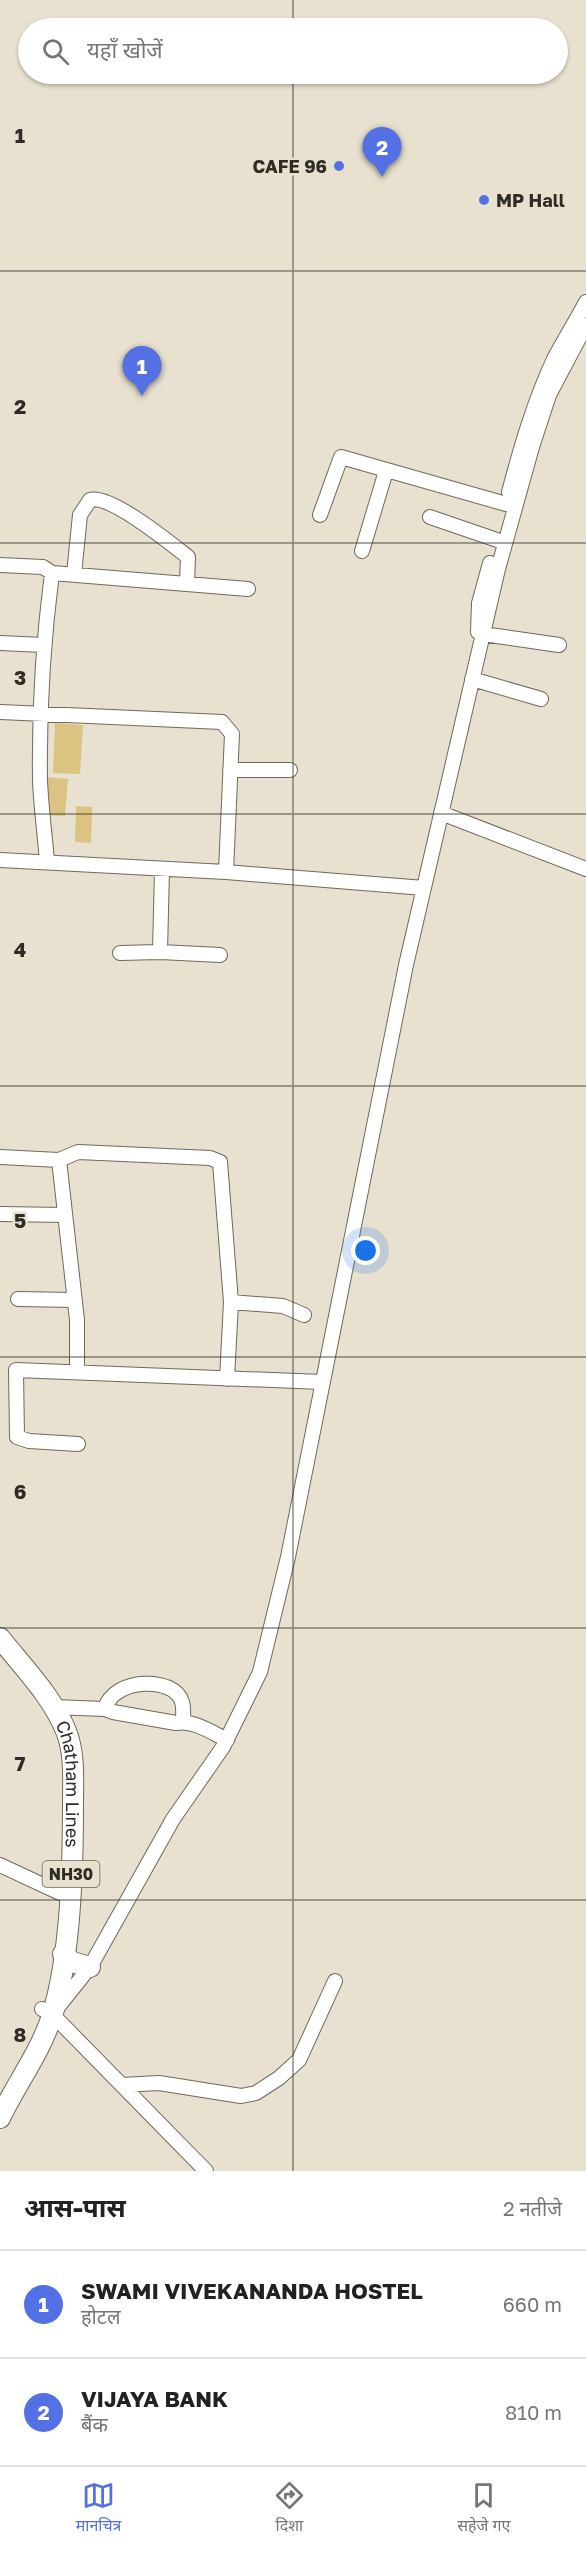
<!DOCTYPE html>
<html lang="hi">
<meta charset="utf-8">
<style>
body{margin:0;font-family:"Golos Text","Noto Sans Devanagari",sans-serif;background:#f2f2f2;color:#222}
.you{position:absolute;left:366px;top:1251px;width:21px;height:21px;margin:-15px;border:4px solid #fff;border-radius:50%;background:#1a73e8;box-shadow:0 0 0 9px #1a73e833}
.badge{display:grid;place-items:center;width:39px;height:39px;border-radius:50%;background:#5370e5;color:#fff;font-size:20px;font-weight:700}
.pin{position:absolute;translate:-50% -50px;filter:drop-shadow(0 2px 3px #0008)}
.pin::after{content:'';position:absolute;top:32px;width:21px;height:18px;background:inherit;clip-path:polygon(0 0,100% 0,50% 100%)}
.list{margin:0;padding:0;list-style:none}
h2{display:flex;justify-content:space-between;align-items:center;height:78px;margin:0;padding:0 24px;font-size:26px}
h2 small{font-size:20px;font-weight:400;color:#767676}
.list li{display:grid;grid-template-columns:39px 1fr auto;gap:18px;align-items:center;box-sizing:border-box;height:108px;padding:0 24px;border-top:2px solid #e0e0e0}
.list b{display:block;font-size:22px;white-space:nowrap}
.list p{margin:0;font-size:20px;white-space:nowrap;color:#767676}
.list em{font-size:20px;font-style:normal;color:#767676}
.icon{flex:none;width:33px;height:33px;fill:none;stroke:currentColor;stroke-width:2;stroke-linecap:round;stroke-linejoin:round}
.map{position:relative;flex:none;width:586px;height:2171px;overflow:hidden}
.search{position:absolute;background:#fff;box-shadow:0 2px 4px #0004;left:18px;right:18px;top:18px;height:66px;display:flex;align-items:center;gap:15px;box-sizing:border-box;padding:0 21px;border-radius:33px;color:#767676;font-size:22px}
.sheet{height:294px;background:#fff}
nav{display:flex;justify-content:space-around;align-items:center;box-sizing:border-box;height:84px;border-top:2px solid #e0e0e0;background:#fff;font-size:16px;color:#767676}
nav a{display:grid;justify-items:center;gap:3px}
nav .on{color:#5370e5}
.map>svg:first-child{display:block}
.pitch{fill:#dbc382}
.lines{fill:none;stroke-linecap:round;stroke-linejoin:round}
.minor-casing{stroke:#6f695a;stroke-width:16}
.highway-casing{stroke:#6f695a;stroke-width:22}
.minor{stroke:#fff;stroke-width:14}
.highway{stroke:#fff;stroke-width:20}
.grid{fill:none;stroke:#2f2c26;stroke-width:1.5;stroke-opacity:0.55}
.poi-dot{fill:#5370e5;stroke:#e8e1cf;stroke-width:2}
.labels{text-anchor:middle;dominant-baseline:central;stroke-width:5;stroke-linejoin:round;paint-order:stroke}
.shield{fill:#e8e1cf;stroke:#666259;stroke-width:1.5}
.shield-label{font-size:16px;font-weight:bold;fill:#2f2c26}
.poi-label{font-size:18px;font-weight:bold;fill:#2f2c26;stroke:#e8e1cf;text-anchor:end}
.street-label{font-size:18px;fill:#2f2c26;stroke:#e8e1cf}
.grid-label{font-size:20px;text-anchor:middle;font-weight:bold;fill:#2f2c26;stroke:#e8e1cf;stroke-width:5;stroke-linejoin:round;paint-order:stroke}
</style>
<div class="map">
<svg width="586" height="2171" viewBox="0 0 586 2171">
<rect width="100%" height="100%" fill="#e8e1cf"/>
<path class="pitch" d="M 55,723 L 83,725 L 80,774 L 53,773 Z
M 46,777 L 68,779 L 65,816 L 44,815 Z
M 76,806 L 92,807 L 91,843 L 75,842 Z"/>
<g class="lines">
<defs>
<path id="minor" d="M 509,492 C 521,447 534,402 554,359 C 564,340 576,321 586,302
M 320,515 L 341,457 L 506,504
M 430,517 L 497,540
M 362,551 L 386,471
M 0,565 L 43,567 L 52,573 L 248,589
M 74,574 L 80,515 L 90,500 C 110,494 170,543 188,557 L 187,583
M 478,632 L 479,603 L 490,563
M 483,634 L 559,645
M 0,643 L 43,645
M 472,679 L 541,699
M 0,712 L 222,722 L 232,734 L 226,872 L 424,888
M 230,770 L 290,770
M 441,813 L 586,869
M 0,860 L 226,872
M 47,862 C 45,835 41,807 40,780 C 39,710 43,642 52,573
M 160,952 L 220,955
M 120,953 L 160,952 L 162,869
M 0,1157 L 59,1160 L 78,1152 L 210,1158 L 220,1162 L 231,1302 L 227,1379
M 59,1160 L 77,1320 L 77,1372
M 0,1214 L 65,1215
M 18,1299 L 73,1300
M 231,1302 L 283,1306 L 304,1315
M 78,1444 L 29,1441 L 17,1437 L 16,1370 L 322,1382
M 53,1707 L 105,1709 L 113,1712 L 176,1723 C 194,1720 211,1732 227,1740
M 105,1709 C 113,1677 175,1676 182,1702 C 184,1708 183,1716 183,1722
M 0,1865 L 60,1893
M 58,2007 L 90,1967 L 173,1819 L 223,1747 L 260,1672 L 288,1557 L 406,965 L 498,569 L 532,447 L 549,395 L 586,325
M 42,2009 L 52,2014 L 206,2171
M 122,2085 L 159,2083 L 241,2096 L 256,2093 L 279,2078 L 299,2060 L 335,1981"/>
<g id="highway">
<path id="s1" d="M 0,1638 C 23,1667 52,1696 66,1731 C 75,1753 73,1779 73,1803 C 73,1867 71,1955 52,2016 C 40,2053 16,2084 0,2118"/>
<path d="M 63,1954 L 72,1962 L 90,1967"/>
</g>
</defs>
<use href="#minor" class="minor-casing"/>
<use href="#highway" class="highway-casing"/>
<use href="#minor" class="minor"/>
<use href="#highway" class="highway"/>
</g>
<path class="grid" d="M 293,0 L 293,28M 293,74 L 293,2171M 0,271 L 586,271M 0,543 L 586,543M 0,814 L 586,814M 0,1086 L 586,1086M 0,1357 L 586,1357M 0,1628 L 586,1628M 0,1900 L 586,1900"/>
<g class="poi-dot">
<circle cx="339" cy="166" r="6"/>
<circle cx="484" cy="200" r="6"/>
</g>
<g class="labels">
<rect class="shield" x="42.5" y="1861" width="57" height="26" rx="4.5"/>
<g class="shield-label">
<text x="71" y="1874">NH30</text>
</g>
<g class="poi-label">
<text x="327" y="166">CAFE 96</text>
<text x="496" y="200" text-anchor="start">MP Hall</text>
</g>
<g class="street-label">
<text stroke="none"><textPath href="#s1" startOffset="168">Chatham Lines</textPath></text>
</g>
</g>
<g class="grid-label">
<text x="20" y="143">1</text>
<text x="20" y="414">2</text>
<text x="20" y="685">3</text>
<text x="20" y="957">4</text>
<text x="20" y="1228">5</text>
<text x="20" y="1499">6</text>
<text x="20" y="1771">7</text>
<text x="20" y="2042">8</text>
</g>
</svg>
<div class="you"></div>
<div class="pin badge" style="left:142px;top:396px">1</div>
<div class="pin badge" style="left:382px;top:177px">2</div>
<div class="search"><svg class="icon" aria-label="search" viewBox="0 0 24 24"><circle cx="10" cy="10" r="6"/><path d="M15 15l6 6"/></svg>यहाँ खोजें</div>
</div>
<section class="sheet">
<h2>आस-पास<small>2 नतीजे</small></h2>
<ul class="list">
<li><span class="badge">1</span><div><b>SWAMI VIVEKANANDA HOSTEL</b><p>होटल</p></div><em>660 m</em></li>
<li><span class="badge">2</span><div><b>VIJAYA BANK</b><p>बैंक</p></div><em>810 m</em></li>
</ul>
</section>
<nav>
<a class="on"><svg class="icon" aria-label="map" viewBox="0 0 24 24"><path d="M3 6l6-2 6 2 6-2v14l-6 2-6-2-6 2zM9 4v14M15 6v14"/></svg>मानचित्र</a>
<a><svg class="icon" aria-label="directions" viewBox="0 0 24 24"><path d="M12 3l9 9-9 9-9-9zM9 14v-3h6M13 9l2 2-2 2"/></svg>दिशा</a>
<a><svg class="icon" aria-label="saved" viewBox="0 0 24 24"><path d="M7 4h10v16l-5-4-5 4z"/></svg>सहेजे गए</a>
</nav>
